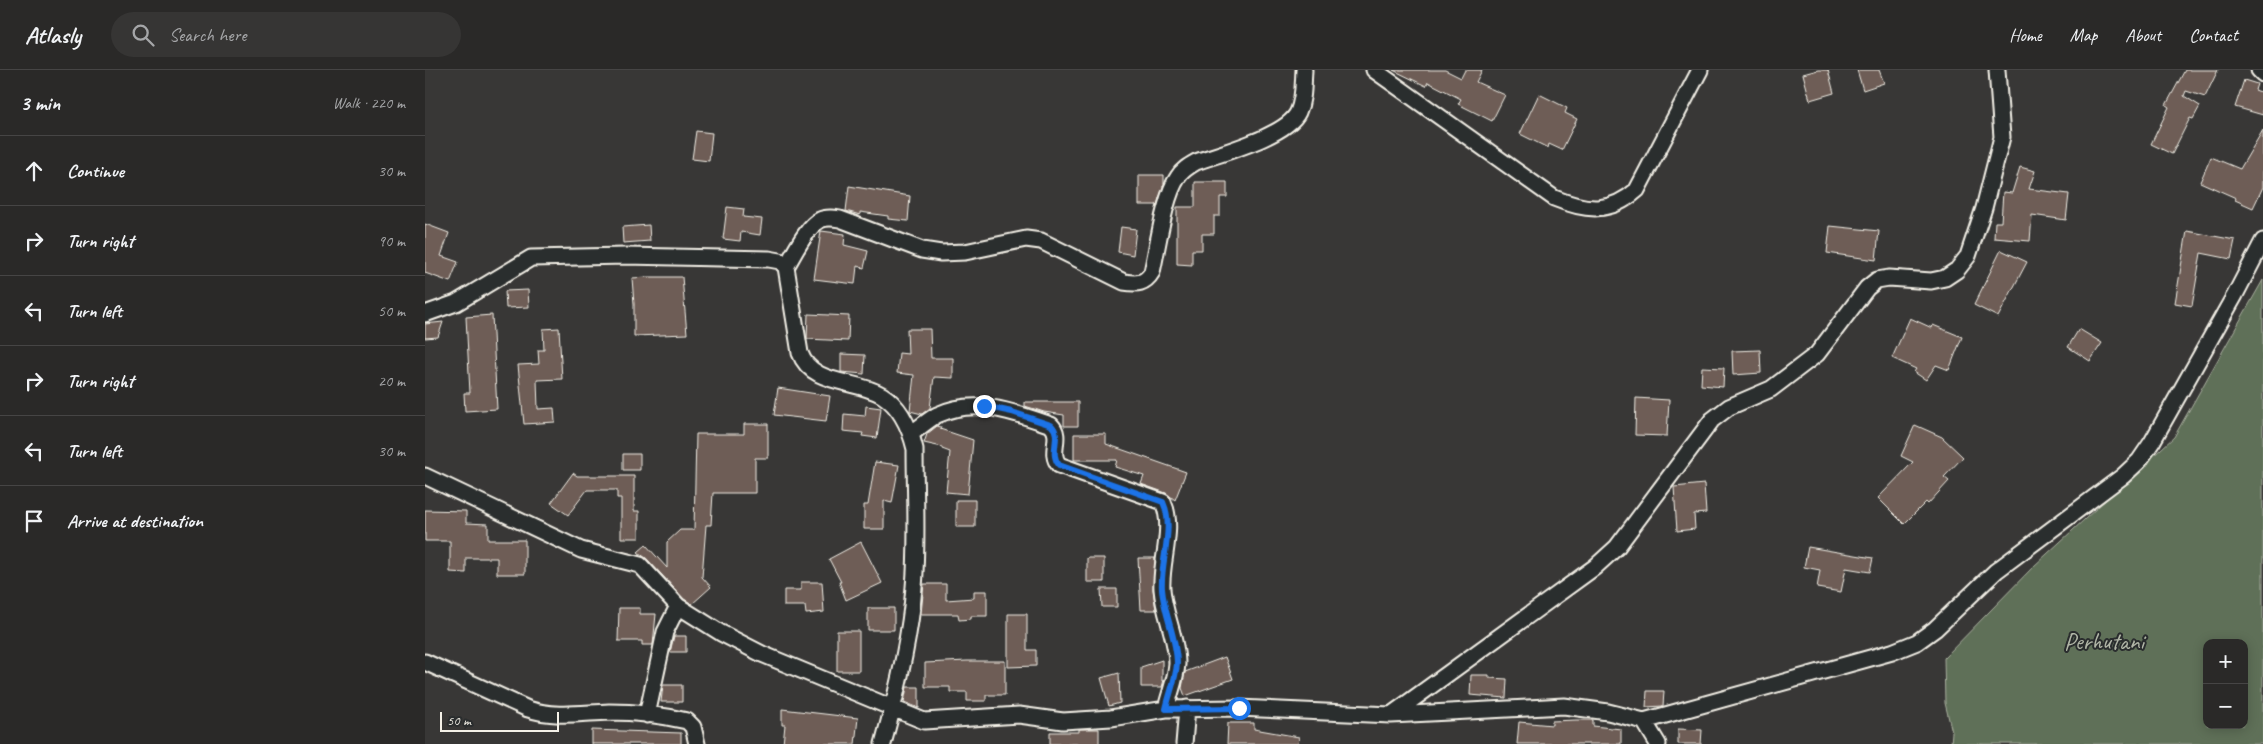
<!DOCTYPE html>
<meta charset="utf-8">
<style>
body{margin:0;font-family:Caveat,sans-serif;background:#363534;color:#f1f3f6}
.controls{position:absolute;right:15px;bottom:15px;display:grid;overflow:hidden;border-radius:10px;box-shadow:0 2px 12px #0003}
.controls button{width:45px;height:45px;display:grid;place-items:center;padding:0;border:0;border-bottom:1px solid #464545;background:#2a2928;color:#f1f3f6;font:25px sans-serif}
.scale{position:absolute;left:15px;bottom:12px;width:119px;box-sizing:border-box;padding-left:5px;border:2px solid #f4f1e8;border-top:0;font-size:14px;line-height:18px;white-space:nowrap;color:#f4f1e8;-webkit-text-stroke:4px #2a2d2e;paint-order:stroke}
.stop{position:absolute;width:15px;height:15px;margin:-11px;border:4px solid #1a73e8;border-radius:50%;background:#fff}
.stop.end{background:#1a73e8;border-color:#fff;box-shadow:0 1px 5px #0008}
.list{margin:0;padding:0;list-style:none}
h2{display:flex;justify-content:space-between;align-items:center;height:65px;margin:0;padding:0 20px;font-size:21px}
h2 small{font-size:16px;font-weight:400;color:#a5a6a8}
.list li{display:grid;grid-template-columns:32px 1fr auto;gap:15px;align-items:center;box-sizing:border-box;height:70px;padding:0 20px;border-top:1px solid #464545}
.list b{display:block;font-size:19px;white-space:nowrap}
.list em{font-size:16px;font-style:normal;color:#a5a6a8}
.icon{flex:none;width:28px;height:28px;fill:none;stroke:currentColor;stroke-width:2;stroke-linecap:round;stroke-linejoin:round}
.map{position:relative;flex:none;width:1838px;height:674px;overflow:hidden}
header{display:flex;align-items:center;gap:30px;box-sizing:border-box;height:70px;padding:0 25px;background:#2a2928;border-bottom:1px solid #464545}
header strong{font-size:24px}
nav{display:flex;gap:28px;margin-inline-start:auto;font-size:18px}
.search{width:350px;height:45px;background:#363534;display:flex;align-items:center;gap:12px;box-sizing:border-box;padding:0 18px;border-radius:28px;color:#a5a6a8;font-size:19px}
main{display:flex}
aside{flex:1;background:#2a2928}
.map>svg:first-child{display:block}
.green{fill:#5f6f58;stroke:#aab0a0;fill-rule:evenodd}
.building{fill:#6e5d57;stroke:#f4f1e8}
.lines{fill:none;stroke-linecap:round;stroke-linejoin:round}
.street-casing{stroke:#f4f1e8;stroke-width:19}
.street{stroke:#2a2d2e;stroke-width:15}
.route{stroke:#1a73e8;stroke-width:6}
.labels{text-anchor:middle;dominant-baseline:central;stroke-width:4;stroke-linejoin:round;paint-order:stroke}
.park-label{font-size:24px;fill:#b1b6a7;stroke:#2a2d2e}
</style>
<header>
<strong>Atlasly</strong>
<div class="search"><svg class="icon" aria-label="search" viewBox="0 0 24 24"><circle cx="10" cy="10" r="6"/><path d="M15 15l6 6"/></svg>Search here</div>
<nav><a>Home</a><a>Map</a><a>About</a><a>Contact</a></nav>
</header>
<main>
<aside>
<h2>3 min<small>Walk · 220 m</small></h2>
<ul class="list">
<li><svg class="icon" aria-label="ahead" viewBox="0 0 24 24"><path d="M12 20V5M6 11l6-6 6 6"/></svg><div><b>Continue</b></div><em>30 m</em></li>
<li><svg class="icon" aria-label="right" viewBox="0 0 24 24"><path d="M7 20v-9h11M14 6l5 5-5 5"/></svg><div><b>Turn right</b></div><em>90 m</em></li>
<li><svg class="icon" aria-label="left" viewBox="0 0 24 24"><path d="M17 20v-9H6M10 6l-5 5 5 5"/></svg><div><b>Turn left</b></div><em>50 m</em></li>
<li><svg class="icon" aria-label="right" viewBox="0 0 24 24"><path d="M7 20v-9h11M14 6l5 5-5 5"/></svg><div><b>Turn right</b></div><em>20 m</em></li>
<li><svg class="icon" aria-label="left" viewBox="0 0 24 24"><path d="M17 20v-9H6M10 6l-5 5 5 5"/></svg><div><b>Turn left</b></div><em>30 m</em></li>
<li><svg class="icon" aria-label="arrive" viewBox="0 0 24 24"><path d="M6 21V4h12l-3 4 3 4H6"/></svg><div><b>Arrive at destination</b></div></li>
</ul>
</aside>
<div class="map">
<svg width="1838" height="674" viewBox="0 0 1838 674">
<rect width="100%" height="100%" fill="#383736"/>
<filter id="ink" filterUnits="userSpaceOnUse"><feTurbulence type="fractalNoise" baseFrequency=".02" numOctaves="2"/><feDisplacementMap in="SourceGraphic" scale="10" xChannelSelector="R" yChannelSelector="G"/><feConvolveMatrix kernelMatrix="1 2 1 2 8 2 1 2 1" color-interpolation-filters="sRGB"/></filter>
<g filter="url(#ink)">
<path class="green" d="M 1838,210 L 1838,674 L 1526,674 L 1527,662 L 1520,633 L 1519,588 L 1609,496 L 1749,367 ZM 1782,573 L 1819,573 L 1819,655 L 1782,655 Z"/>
<path class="building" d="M 968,0 L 1020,0 L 1036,8 L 1040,0 L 1057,0 L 1051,12 L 1080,25 L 1067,51 L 1033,34 L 1036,29 L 1003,12 L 1001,16 Z
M 1393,0 L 1403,0 L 1409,23 L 1385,30 L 1378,4 Z
M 1432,0 L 1454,0 L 1459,13 L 1438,20 Z
M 1760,0 L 1793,0 L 1780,27 L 1761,21 L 1759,26 L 1775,36 L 1768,49 L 1765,48 L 1747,84 L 1726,74 L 1744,37 L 1741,35 Z
M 1819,10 L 1832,14 L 1830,20 L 1838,23 L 1838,45 L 1810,37 Z
M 1114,24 L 1142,38 L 1140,43 L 1152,49 L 1137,80 L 1124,74 L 1123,78 L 1095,64 Z
M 1838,60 L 1838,117 L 1828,138 L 1810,130 L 1811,128 L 1775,112 L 1786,87 L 1815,99 Z
M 271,61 L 287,63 L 284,91 L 267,89 Z
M 1595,97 L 1610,101 L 1604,119 L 1644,124 L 1641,150 L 1607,145 L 1605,171 L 1569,168 L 1570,152 L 1576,152 L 1578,122 L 1587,123 Z
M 714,105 L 739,105 L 739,114 L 732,135 L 714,135 Z
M 770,112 L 802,112 L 802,127 L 795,127 L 795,146 L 789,146 L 789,164 L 777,164 L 777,180 L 767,180 L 767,195 L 752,194 L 752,137 L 770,137 Z
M 424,116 L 485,126 L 483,151 L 463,149 L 463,146 L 435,142 L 435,145 L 421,141 Z
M 302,137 L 319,139 L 318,147 L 337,149 L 335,165 L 316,162 L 315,171 L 298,169 Z
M 0,154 L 24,163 L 16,186 L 33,192 L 25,212 L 0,203 Z
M 224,155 L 225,171 L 198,173 L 197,157 Z
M 1405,156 L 1454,161 L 1451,190 L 1402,183 Z
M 696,157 L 711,159 L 708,185 L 693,182 Z
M 396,161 L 420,164 L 419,175 L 443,181 L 439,198 L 432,196 L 430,214 L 389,209 Z
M 1762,161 L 1810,170 L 1806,189 L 1776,183 L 1767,236 L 1750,233 Z
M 1576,180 L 1602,192 L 1573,247 L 1549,235 Z
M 223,207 L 257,207 L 262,264 L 209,266 L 209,234 L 207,208 Z
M 103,220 L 104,237 L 81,238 L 80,221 Z
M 383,244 L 424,246 L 423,271 L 382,269 Z
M 67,245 L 72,339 L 40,341 L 39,323 L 45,323 L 41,247 Z
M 1485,248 L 1507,258 L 1508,255 L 1537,267 L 1524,300 L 1511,295 L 1501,310 L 1489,302 L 1491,299 L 1467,288 Z
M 18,252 L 13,267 L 0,268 L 0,254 Z
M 134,258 L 137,309 L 112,310 L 113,339 L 129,338 L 130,352 L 99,354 L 93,295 L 114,294 L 113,280 L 119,280 L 118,259 Z
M 482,259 L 505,259 L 506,288 L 528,288 L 528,308 L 509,307 L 505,338 L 497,344 L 485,341 L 489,305 L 472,303 L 474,283 L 483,284 Z
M 1654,259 L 1677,273 L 1665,291 L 1643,277 Z
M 1335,280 L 1336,303 L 1308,305 L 1307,281 Z
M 416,284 L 440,285 L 439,304 L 416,302 Z
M 1277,297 L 1299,298 L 1298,317 L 1276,315 Z
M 353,318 L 405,326 L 401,351 L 349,345 Z
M 1211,328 L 1244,330 L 1242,366 L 1210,365 Z
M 600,332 L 653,332 L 653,356 L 639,356 L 639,345 L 619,342 L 600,336 Z
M 441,336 L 456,338 L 452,368 L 437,366 L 438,363 L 418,361 L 419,344 L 440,346 Z
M 319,354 L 343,354 L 343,388 L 330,388 L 330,423 L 288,423 L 286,455 L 281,455 L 277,507 L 286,517 L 267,534 L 259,529 L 222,489 L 213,482 L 221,475 L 242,498 L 242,472 L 255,460 L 269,460 L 271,364 L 319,364 Z
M 1490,355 L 1517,367 L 1538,387 L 1519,407 L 1524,411 L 1503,434 L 1501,432 L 1479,454 L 1453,428 L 1488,392 L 1476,386 Z
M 512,356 L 516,357 L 515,359 L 548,370 L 543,424 L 521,422 L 525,382 L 517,379 L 517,377 L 499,373 L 502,364 Z
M 649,364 L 681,364 L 681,374 L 761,402 L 750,430 L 741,423 L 716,414 L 719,406 L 690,397 L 692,390 L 649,390 Z
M 198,384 L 215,384 L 215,400 L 198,400 Z
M 450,392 L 474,395 L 467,433 L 459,431 L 459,459 L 439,459 L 439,435 L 443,435 Z
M 148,403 L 152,406 L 209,406 L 209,441 L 214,441 L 214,468 L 196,468 L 196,428 L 192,428 L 192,420 L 162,420 L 143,445 L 126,433 Z
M 1279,414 L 1281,443 L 1269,444 L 1270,459 L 1252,461 L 1249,417 Z
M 531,430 L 550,430 L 550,457 L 531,457 Z
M 0,440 L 41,441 L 41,453 L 63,454 L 63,470 L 100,470 L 100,504 L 72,504 L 72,488 L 41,488 L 41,503 L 25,502 L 25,471 L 0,471 Z
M 436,472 L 457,513 L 421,530 L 414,512 L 416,512 L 404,489 Z
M 1383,477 L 1448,488 L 1445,502 L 1421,498 L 1416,522 L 1392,518 L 1395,500 L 1379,497 Z
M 662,488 L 679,488 L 679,512 L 662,512 Z
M 713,488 L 730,488 L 728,519 L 731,540 L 716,540 Z
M 376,512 L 397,512 L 399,542 L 381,544 L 380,536 L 359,536 L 359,520 L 376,520 Z
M 499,514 L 521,514 L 521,530 L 549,528 L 549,521 L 562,521 L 562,546 L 546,546 L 546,549 L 534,550 L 533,544 L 496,544 Z
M 676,519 L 692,519 L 692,537 L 677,537 Z
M 194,538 L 215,538 L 215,544 L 231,544 L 228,575 L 217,575 L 217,571 L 193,571 Z
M 443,538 L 469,538 L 469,560 L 443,560 Z
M 583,544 L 602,544 L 602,580 L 611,580 L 611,596 L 583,597 Z
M 412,561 L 434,561 L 434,601 L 412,601 Z
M 249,566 L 261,566 L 261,582 L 245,582 Z
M 800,587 L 808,609 L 760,626 L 757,618 L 760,602 Z
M 737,590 L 737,611 L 739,610 L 737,617 L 716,617 L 716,597 Z
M 542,591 L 580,591 L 580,625 L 561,625 L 561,631 L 542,631 L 542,622 L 525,622 L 525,617 L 500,617 L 500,593 Z
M 694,603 L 695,633 L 684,636 L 676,608 Z
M 1046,605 L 1064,605 L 1064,608 L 1082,609 L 1081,628 L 1045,625 Z
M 238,615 L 257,615 L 257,632 L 236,632 Z
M 482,617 L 494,617 L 494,638 L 479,632 Z
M 1222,621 L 1239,621 L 1238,636 L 1221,637 Z
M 357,639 L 433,648 L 430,674 L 358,674 L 360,655 L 357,655 Z
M 1151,650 L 1168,650 L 1168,656 L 1196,659 L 1196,674 L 1092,674 L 1094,652 L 1127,655 L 1127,651 Z
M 803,653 L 829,653 L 829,659 L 874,667 L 873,674 L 802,674 Z
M 654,659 L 674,659 L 674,674 L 625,674 L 625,662 L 654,662 Z
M 1253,659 L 1277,660 L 1276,674 L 1253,674 Z
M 167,660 L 256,663 L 256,674 L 167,674 Z"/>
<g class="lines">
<defs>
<path id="street" d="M 949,0 L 1129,128 C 1161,141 1185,144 1212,120 L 1275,0
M 1834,0 L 1838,4
M 361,197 C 369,184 382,156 395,150 C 401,147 409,148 415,149 L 497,180 L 516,183 L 540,182 L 601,169 L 616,171 L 699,212 C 712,214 720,214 727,202 C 733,176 739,127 753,107 C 757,100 764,96 771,92 C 796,83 862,66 873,42 C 879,29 878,14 879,0
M 0,244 L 31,233 L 106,188 L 201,186 L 344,189 L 355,191 L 361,197 L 375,283 C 387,316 431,309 457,325 C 476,337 485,358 490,379 C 490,425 493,471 489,517 C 485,569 472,623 458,674
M 486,364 C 494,358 503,350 512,345 C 550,327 589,342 626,355 C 638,367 623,382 634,395 L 738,432 C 750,458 735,492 737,519 C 739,545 752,568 752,594 C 751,609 744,625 741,639
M 0,406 L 156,480 L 215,495 L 253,536 L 296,563 L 337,584 L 499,651 L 594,645 L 638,651 L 686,648 L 741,639 L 813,638 L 966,645 L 1139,636 L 1183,642 L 1219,651 L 1233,674
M 0,592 L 103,639 C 130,648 156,643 184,642 C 209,642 237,645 262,651 L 268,657 L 272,674
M 222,645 L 240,562 L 253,536
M 966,645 L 1170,497 L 1192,477 L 1287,350 L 1304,337 L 1346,319 L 1392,284 L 1442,218 L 1452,210 L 1464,208 L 1506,211 L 1520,208 L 1532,200 L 1543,186 L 1559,138 L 1577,67 L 1572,0
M 1219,651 L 1467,582 L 1492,572 L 1510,559 L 1571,501 L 1698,406 L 1714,391 L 1727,372 L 1810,225 L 1838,171
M 759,674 L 762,638"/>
</defs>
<use href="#street" class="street-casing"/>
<use href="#street" class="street"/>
</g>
</g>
<g class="lines" filter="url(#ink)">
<path class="route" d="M 559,336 L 587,342 L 626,355 C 638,366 623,382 634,395 L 738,432 C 750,458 735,491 737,519 C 739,545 752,568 752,594 C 751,608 744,625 741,639 L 814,638"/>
</g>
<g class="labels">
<g class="park-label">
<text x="1679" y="571">Perhutani</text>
</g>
</g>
</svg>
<div class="controls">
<button>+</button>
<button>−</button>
</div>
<div class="scale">50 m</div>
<div class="stop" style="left:814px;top:638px"></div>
<div class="stop end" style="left:559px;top:336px"></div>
</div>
</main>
